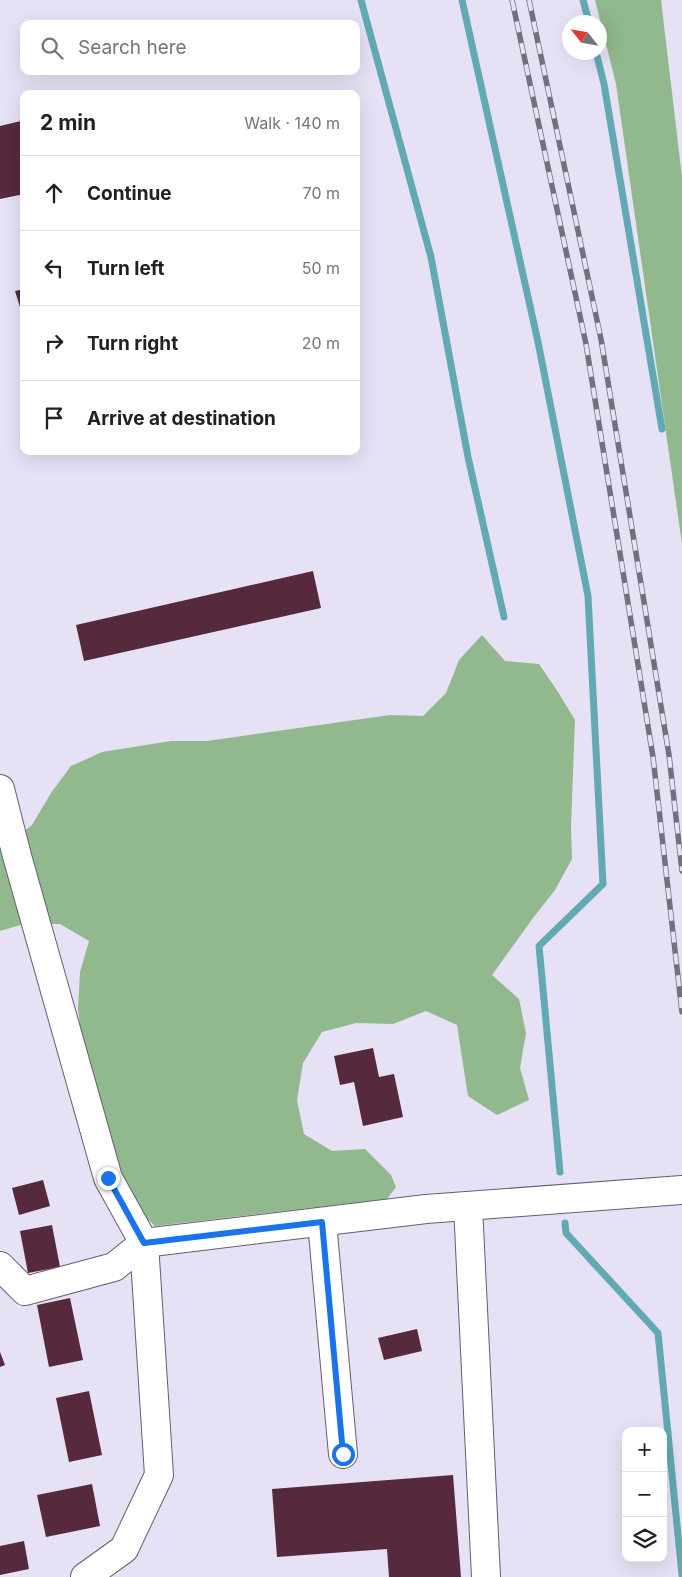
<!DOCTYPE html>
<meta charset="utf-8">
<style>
body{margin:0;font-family:Inter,sans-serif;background:#f6f6f6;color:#202124}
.controls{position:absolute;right:15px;bottom:15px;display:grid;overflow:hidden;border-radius:10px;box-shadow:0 5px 20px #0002}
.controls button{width:45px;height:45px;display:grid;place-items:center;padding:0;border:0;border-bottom:1px solid #e0e0e0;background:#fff;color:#202124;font:25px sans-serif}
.compass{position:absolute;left:562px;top:15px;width:45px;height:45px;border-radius:50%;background:#fff;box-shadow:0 5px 20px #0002;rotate:301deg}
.stop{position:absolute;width:15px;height:15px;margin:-11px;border:4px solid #1a73e8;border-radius:50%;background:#fff}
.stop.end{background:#1a73e8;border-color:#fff;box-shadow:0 1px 5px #0008}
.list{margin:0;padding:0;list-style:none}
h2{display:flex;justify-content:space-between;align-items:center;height:65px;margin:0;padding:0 20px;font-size:21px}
h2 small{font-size:16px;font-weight:400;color:#757577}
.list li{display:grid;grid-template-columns:32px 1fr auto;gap:15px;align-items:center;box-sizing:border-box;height:75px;padding:0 20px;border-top:1px solid #e0e0e0}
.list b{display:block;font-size:19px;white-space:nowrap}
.list em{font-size:16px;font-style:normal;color:#757577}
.icon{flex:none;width:28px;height:28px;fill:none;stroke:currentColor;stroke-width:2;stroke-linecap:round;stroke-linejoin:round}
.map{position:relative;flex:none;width:682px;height:1577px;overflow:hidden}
.search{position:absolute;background:#fff;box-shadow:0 5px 20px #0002;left:20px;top:20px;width:340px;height:55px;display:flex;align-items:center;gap:12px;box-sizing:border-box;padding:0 18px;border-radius:10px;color:#757577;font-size:19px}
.panel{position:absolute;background:#fff;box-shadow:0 5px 20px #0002;left:20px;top:90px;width:340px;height:365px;border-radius:10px}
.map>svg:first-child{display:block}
.forest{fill:#92b88d}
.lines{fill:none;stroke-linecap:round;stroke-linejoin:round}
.stream{stroke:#62a9b3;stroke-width:7}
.building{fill:#57293d}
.minor-casing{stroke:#645e6f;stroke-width:30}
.minor{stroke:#fff;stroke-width:28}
.rail-casing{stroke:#736f7c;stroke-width:5.5}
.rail{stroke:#e7e1f5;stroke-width:4;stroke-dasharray:11;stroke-linecap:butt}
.route{stroke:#1a73e8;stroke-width:6}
</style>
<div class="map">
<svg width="682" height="1577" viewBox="0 0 682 1577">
<rect width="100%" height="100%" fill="#e7e1f5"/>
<path class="forest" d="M 595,0 L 661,0 L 682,177 L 682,544 L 616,84 Z
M 482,635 L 505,661 L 539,664 L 558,692 L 575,720 L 571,827 L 572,859 L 555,890 L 533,918 L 492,975 L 519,999 L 526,1033 L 520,1068 L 529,1100 L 497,1115 L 468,1096 L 457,1025 L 426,1011 L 393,1024 L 356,1023 L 322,1032 L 303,1063 L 297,1100 L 304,1134 L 332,1151 L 365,1149 L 391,1175 L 396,1187 L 387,1199 L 155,1226 L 129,1201 L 82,1043 L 78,1009 L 80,972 L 89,941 L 60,924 L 24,924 L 0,931 L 0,843 L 5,847 L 32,825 L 51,793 L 71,766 L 102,752 L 171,741 L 207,741 L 390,715 L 423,716 L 446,693 L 459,660 Z"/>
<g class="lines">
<path class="stream" d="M 361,0 L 431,257 L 468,457 L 504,617
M 462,0 L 538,342 L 588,596 L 603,884 L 539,946 L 560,1172
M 583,0 L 589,22
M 596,52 L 604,84 L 662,429
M 565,1223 L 566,1233 L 658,1333 L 682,1575"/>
</g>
<path class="building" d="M 21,121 L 24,132 L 24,194 L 0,199 L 0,126 Z
M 24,289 L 24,306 L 20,307 L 15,291 Z
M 313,571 L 321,608 L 84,661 L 76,625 Z
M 373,1048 L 379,1077 L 394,1074 L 403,1117 L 363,1126 L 354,1082 L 340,1085 L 334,1056 Z
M 43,1180 L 50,1206 L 19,1215 L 12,1188 Z
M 52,1225 L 60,1267 L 28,1273 L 20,1231 Z
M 70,1298 L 83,1360 L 49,1367 L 37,1305 Z
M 417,1329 L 422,1351 L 384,1360 L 378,1338 Z
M 0,1352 L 5,1365 L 0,1367 Z
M 89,1391 L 102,1455 L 69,1462 L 56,1398 Z
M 453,1475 L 461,1577 L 389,1577 L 387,1549 L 277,1557 L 272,1489 Z
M 92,1484 L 100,1526 L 46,1537 L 37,1495 Z
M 24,1541 L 29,1569 L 0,1575 L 0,1546 Z"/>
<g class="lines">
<defs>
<path id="minor" d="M 0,789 L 17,856 L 108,1178 L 144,1243 L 159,1475 L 124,1549 L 85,1577
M 468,1206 L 486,1577
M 322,1222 L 343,1454
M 0,1266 L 25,1291 L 114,1267 L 144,1243 L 426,1209 L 682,1190"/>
</defs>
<use href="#minor" class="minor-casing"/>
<use href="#minor" class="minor"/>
<defs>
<path id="rail" d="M 512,0 L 586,344 L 653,757 L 682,1012
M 529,0 L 601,339 L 669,755 L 682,871"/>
</defs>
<use href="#rail" class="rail-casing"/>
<use href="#rail" class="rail"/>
</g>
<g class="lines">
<path class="route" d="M 108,1178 L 144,1243 L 322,1222 L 343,1454"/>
</g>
</svg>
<div class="controls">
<button>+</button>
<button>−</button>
<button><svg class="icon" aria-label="layers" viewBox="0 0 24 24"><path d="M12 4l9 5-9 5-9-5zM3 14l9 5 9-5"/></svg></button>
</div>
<svg class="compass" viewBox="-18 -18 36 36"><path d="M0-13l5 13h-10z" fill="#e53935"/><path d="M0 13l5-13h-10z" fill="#757577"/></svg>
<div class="stop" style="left:343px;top:1454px"></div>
<div class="stop end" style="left:108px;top:1178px"></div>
<div class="search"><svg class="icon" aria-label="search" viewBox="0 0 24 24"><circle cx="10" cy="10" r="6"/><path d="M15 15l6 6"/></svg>Search here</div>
<section class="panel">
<h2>2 min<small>Walk · 140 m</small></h2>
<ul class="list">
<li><svg class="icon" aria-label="ahead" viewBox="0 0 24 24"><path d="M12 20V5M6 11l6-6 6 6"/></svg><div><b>Continue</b></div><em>70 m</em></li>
<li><svg class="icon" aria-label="left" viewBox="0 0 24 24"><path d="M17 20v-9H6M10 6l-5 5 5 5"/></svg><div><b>Turn left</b></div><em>50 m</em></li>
<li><svg class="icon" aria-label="right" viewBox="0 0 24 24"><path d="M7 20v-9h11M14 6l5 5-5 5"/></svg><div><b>Turn right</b></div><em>20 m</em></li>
<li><svg class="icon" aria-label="arrive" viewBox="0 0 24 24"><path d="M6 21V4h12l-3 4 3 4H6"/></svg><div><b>Arrive at destination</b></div></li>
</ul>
</section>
</div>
